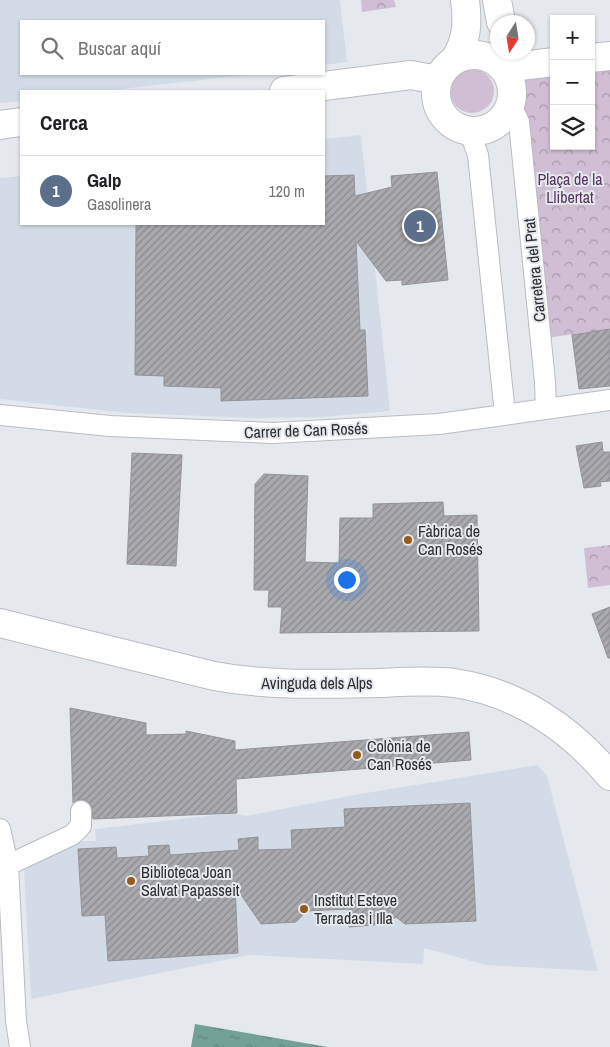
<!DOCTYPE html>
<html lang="es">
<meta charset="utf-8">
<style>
body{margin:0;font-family:"Archivo Narrow",sans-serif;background:#f2f2f2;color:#202124}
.controls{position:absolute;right:15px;top:15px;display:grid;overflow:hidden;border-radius:0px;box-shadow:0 1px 4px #0004}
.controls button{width:45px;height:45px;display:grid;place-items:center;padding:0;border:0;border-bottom:1px solid #e0e0e0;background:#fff;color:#202124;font:25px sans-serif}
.compass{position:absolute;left:490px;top:15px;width:45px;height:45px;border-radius:50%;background:#fff;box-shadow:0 1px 4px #0004;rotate:192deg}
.you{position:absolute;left:346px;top:579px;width:18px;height:18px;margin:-12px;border:4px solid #fff;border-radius:50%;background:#1a73e8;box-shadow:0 0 0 8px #1a73e833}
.badge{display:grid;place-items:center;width:32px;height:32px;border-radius:50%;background:#d93025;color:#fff;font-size:16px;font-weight:700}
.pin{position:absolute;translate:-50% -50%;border:2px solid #fff;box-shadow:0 1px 5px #0006}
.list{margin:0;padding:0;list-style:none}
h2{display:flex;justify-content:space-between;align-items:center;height:65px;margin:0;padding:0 20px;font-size:21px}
h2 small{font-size:16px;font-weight:400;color:#757577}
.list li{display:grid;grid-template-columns:32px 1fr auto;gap:15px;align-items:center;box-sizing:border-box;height:70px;padding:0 20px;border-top:1px solid #e0e0e0}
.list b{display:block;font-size:19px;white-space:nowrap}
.list p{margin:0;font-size:16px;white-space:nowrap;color:#757577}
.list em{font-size:16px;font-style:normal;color:#757577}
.icon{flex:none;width:28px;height:28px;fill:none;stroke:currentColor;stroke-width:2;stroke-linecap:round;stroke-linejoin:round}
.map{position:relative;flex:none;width:610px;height:1047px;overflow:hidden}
.search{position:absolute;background:#fff;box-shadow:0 1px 4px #0004;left:20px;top:20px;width:305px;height:55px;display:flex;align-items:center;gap:12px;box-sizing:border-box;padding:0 18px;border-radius:0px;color:#757577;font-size:19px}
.panel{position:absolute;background:#fff;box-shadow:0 1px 4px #0004;left:20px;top:90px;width:305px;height:135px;border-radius:0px}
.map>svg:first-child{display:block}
.built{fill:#d3dce6}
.grass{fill:#d0bed5}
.park{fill:url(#park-crowns)}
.water{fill:url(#water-ripples)}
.building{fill:url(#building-hatch);stroke:#939398}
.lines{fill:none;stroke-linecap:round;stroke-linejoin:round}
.street-casing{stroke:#b9bcc1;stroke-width:22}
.secondary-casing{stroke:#b9bcc1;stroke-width:30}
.street{stroke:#fff;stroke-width:20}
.secondary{stroke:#fff;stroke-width:28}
.poi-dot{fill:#955b19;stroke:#e5e9ee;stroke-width:2}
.labels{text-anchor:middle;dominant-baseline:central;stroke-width:4;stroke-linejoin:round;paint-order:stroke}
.park-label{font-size:16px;fill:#573560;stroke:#e5e9ee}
.street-label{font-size:16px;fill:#2c2d2f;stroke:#e5e9ee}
.poi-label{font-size:16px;fill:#2c2d2f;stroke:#e5e9ee;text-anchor:start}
</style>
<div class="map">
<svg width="610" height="1047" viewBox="0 0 610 1047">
<defs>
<pattern id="park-crowns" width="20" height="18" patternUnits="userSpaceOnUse" patternTransform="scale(1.25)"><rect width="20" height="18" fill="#d0bed5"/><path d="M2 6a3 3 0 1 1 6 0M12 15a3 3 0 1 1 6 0" fill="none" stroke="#a99bad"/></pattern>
<pattern id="water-ripples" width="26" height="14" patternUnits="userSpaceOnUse" patternTransform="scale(1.25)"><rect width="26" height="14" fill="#73a198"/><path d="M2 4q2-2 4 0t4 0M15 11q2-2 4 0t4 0" fill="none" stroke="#5f847c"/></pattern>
<pattern id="building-hatch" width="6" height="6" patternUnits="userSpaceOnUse" patternTransform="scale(1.25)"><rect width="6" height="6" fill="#a9a9ae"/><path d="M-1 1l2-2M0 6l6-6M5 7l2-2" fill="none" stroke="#8a8a8e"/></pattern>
</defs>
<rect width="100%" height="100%" fill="#e5e9ee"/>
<path class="built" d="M 0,0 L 340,0 L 347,62 L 324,65 L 324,21 L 21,21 L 21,74 L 254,74 L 103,91 L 21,91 L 21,101 L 0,103 Z
M 361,135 L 390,411 L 324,417 L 252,418 L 126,413 L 0,399 L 0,178 L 21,176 L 21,224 L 324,224 L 324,139 Z
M 537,765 L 547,776 L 598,971 L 486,965 L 424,948 L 423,964 L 249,955 L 31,999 L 24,870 L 75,841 L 96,841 L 95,829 L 232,813 L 246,816 L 354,795 Z"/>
<path class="grass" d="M450 91a22 22 0 1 1 44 0a22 22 0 1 1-44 0Z"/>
<path class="park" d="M 361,0 L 394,0 L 396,7 L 362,12 Z
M 610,66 L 610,329 L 546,338 L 519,81 L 525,74 L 554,71 L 554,146 L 591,146 L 591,68 Z
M 610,545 L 610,585 L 588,588 L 584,548 Z"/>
<path class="water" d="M 195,1024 L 328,1047 L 191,1047 Z"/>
<path class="building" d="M 437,172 L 448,280 L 402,285 L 402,280 L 386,281 L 356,241 L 360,330 L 365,330 L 368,396 L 221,401 L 221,388 L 164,386 L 164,376 L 135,375 L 136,224 L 324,224 L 324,176 L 354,175 L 355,196 L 392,187 L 391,176 Z
M 610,329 L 610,386 L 579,389 L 572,335 Z
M 602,442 L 603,452 L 610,452 L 610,481 L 600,482 L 601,486 L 584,488 L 576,446 Z
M 132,453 L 182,455 L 176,566 L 127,564 Z
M 264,474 L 308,476 L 305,562 L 339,563 L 340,518 L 373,518 L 373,504 L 443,502 L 444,516 L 477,515 L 479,631 L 280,633 L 282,607 L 268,607 L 269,590 L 254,590 L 255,484 Z
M 610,607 L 610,658 L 608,658 L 592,614 Z
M 70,708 L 146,723 L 146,735 L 186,734 L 186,731 L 235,741 L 235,750 L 469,732 L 471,760 L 236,779 L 237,813 L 93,819 L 91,806 L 87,801 L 81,799 L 73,803 Z
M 470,803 L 476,921 L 405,924 L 396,917 L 386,924 L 349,927 L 348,909 L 307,911 L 296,922 L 261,924 L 235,886 L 238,953 L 108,961 L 105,915 L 82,916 L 78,849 L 116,847 L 117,858 L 149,856 L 148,846 L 169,845 L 170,855 L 239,850 L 238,839 L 258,837 L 258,850 L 292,849 L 291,830 L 345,827 L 344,809 Z"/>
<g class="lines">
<defs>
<path id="street" d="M 510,104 L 519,122 L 545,382 L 546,408
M 469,130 L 478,155 L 505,414
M 0,415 L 110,426 L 273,433 L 439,424 L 610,400
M 0,829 L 8,865 L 16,1021 L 20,1047
M 8,865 L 72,835 L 81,826 L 81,811"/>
<path id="secondary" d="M 497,0 L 501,22
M436 93a38 38 0 1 1 76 0a38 38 0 1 1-76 0Z
M 591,58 L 610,56
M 455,60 C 467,39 468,24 465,0
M 504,68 L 554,62
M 284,91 L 411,75 L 438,80
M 0,125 L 21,122
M 0,623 L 214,676 C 269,686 322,684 378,683 C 403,682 429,680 454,683 C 517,692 570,728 610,776"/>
</defs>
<use href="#street" class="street-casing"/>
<use href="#secondary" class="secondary-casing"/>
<use href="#street" class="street"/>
<use href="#secondary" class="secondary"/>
</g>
<g class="poi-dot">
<circle cx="408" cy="540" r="5"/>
<circle cx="357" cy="755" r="5"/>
<circle cx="131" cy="881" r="5"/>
<circle cx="304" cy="909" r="5"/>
</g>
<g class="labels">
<g class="park-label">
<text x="570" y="179">Plaça de la<tspan x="570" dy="18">Llibertat</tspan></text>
</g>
<g class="street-label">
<text transform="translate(534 270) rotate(-96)">Carretera del Prat</text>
<text transform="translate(306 430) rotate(-2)">Carrer de Can Rosés</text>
<text x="317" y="683">Avinguda dels Alps</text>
</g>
<g class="poi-label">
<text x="418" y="531">Fàbrica de<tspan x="418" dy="18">Can Rosés</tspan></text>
<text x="367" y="746">Colònia de<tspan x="367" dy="18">Can Rosés</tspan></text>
<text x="141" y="872">Biblioteca Joan<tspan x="141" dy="18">Salvat Papasseit</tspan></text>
<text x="314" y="900">Institut Esteve<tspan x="314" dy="18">Terradas i Illa</tspan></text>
</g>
</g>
</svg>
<div class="controls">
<button>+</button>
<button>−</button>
<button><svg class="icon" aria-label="layers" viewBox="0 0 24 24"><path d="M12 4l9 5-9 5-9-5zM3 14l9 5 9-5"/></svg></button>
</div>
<svg class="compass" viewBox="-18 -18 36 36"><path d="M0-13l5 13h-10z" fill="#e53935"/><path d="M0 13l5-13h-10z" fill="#757577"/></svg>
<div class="you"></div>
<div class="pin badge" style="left:420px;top:226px;background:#5c6f8a">1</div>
<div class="search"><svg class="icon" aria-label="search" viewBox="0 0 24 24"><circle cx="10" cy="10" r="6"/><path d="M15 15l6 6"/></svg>Buscar aquí</div>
<section class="panel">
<h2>Cerca<small></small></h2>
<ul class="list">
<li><span class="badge" style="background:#5c6f8a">1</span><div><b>Galp</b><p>Gasolinera</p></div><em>120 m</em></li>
</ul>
</section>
</div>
